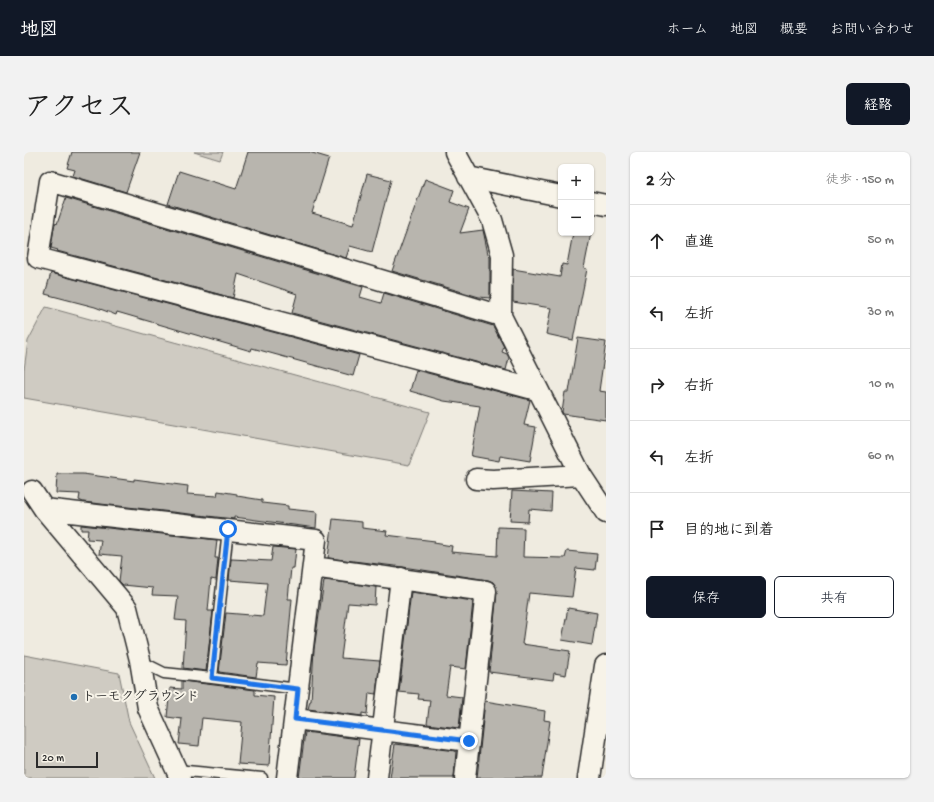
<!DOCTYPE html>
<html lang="ja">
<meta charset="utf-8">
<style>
body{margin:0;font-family:"Gochi Hand","Klee One",sans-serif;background:#f2f2f2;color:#222}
.controls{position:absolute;right:12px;top:12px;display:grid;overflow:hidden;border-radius:6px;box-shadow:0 1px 3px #0004}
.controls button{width:36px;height:36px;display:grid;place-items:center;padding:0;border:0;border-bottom:1px solid #e0e0e0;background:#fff;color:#222;font:20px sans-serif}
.scale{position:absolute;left:12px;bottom:10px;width:62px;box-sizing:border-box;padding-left:4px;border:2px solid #2b2b2b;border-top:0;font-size:11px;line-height:14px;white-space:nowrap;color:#2b2b2b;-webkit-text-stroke:3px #f7f3e8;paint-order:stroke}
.stop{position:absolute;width:12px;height:12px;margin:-9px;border:3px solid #1a73e8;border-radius:50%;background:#fff}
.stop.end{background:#1a73e8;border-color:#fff;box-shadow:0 1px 4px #0008}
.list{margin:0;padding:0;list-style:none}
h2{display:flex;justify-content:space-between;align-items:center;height:52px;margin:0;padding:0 16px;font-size:17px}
h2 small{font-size:13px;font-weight:400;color:#767676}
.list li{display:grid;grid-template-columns:26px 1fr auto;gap:12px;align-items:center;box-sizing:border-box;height:72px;padding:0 16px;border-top:1px solid #e0e0e0}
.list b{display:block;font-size:15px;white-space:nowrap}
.list em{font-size:13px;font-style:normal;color:#767676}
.actions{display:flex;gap:8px;padding:12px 16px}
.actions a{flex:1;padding:9px 0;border:1px solid #111827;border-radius:6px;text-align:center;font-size:14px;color:#111827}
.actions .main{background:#111827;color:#fff}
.icon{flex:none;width:22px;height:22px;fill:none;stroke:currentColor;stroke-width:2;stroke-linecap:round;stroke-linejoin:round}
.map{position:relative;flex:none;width:582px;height:626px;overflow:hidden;border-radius:6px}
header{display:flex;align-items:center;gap:24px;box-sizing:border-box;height:56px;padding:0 20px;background:#111827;color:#fff}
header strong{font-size:19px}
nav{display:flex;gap:22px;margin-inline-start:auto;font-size:14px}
.intro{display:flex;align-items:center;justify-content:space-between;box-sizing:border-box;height:96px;padding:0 24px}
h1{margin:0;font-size:28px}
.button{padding:10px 18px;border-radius:6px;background:#111827;color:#fff;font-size:14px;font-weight:700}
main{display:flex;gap:24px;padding:0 24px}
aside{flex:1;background:#fff;border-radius:6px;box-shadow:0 1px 3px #0004}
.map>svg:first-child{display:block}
.green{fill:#cfcbc2;stroke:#7d7b76}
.building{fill:#b8b5ae;stroke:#2b2b2b}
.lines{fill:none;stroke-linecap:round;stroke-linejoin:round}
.service-casing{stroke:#2b2b2b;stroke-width:13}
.minor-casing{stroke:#2b2b2b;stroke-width:23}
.secondary-casing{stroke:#2b2b2b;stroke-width:25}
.service{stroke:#f7f3e8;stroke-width:10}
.minor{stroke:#f7f3e8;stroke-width:20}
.secondary{stroke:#f7f3e8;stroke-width:22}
.route{stroke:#1a73e8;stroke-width:5}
.poi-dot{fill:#1f6fb2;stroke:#f7f3e8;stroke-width:1.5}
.labels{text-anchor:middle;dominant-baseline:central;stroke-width:4;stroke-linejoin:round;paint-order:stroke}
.poi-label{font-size:13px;font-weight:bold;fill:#2b2b2b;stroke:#f7f3e8;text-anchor:start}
</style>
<header>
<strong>地図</strong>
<nav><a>ホーム</a><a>地図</a><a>概要</a><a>お問い合わせ</a></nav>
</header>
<div class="intro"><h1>アクセス</h1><a class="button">経路</a></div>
<main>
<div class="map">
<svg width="582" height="626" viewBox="0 0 582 626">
<rect width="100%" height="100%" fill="#efebe0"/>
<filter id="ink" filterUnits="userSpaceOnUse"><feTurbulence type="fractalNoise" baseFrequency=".025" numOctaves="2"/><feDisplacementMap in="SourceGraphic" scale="8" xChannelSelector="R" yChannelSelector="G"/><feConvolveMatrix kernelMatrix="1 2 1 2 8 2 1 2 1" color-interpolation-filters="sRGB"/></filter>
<g filter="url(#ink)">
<path class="green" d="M 170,0 L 199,0 L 196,8 Z
M 22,155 L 406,260 L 385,313 L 0,246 L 0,218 L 4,189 Z
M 0,503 L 95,521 L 105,570 L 131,626 L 0,626 Z"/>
<path class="building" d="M 48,0 L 116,0 L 102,40 L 49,24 L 51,18 L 43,16 Z
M 224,0 L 285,0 L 305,6 L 288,61 L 329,73 L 343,22 L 367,28 L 348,100 L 326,94 L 322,106 L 144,52 L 155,19 L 212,37 Z
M 401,27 L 430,38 L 426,50 L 445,57 L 436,81 L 459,78 L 464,102 L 466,105 L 466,146 L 455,145 L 368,119 Z
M 42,46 L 339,135 L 336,145 L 357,151 L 360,141 L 469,174 L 480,195 L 478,200 L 483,202 L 485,206 L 482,218 L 268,161 L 273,142 L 214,122 L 209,146 L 33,99 L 34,98 L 27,96 L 30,75 L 32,71 L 33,72 Z
M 549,81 L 567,81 L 560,116 L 563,117 L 549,188 L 522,182 L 527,156 L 489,150 L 489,117 L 536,125 L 538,112 L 543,113 Z
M 27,121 L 335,203 L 329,224 L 228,196 L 227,199 L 93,160 L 92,163 L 71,155 L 21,142 Z
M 554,186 L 582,190 L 575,239 L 582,240 L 582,268 L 539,262 L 538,260 L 541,240 L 545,240 Z
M 392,218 L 506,248 L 500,273 L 512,275 L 506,309 L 476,304 L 475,309 L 447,304 L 456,254 L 420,249 L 386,239 Z
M 33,322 L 59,322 L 110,329 L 110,327 L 164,334 L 163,342 L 193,344 L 194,339 L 213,342 L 213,344 L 238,348 L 238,351 L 264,354 L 264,357 L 293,360 L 292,376 L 210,365 L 210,367 L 59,350 L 55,348 L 56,342 L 32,341 Z
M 488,339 L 528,341 L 527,359 L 505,357 L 504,370 L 486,369 Z
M 309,367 L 338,370 L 338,376 L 363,379 L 362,383 L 411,389 L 410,391 L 428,394 L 427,400 L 473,404 L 474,375 L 500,376 L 499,405 L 541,406 L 543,399 L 573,402 L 571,418 L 552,416 L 548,445 L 505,441 L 498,492 L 546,499 L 542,523 L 530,521 L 529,528 L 465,520 L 473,440 L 469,430 L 464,428 L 379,415 L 304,406 Z
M 57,373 L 193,388 L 191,406 L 194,406 L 192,428 L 187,427 L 184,459 L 189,459 L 182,519 L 159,516 L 162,469 L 151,468 L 154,444 L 128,443 L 129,436 L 99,433 L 95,429 L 98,404 L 75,402 L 77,388 L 63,387 L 64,378 L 57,378 Z
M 249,395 L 272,397 L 270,416 L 267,416 L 264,447 L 268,447 L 262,513 L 234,511 L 232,525 L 195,520 L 202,461 L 239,464 L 243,431 L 205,428 L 207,407 L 247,409 Z
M 301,428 L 352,435 L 351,453 L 324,451 L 317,506 L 356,509 L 352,542 L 345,541 L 343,562 L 338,561 L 338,564 L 284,557 L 286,549 L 287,549 L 290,497 L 300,429 Z
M 387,440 L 449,449 L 442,517 L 426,515 L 422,543 L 438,545 L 435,576 L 403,572 L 406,548 L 394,547 L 395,542 L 375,540 Z
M 544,456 L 573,461 L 568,493 L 538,488 Z
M 158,529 L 231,538 L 231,543 L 250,545 L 245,614 L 214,612 L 218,570 L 178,566 L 175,594 L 155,592 L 158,567 L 143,565 L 146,536 L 158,537 Z
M 461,549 L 521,559 L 520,568 L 526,569 L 518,626 L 453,626 Z
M 281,580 L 335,587 L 330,626 L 275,626 Z
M 371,592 L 432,599 L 430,626 L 366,626 Z"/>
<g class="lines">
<defs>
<path id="service" d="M 116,509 L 140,521 L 188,526 L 274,537
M 188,526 L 204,377
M 152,618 L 238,626"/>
<path id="minor" d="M 431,0 L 468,68 L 478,103 L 477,164 L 557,323 L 582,361
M 444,25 L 537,44
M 567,50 L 582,53
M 477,164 L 26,29 L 14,106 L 513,238
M 452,327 L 469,328 L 557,323
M 8,339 L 20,357 L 103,456 L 116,508 L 124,556 L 156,626
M 20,357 L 292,388 L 263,626
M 289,415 L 462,439 L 441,626
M 271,567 L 445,589
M 353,626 L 377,426"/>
<path id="secondary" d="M 565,626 L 582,514"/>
</defs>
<use href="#service" class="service-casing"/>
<use href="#minor" class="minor-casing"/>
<use href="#secondary" class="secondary-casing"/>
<use href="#service" class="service"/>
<use href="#minor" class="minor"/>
<use href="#secondary" class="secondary"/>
</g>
</g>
<g class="lines" filter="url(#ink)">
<path class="route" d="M 204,377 L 188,526 L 274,537 L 271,567 L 445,589"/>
</g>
<circle class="poi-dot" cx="50" cy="545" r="4"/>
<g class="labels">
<g class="poi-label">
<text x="58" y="545">トーモクグラウンド</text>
</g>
</g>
</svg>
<div class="controls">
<button>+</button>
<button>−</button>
</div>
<div class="scale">20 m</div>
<div class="stop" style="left:204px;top:377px"></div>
<div class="stop end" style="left:445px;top:589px"></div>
</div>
<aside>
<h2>2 分<small>徒歩 · 150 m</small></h2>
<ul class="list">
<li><svg class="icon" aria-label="ahead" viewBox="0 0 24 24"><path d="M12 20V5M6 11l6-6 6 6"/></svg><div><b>直進</b></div><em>50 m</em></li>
<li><svg class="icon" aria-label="left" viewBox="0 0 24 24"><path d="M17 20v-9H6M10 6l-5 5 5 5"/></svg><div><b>左折</b></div><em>30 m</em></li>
<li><svg class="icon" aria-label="right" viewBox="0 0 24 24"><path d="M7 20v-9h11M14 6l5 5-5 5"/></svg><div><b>右折</b></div><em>10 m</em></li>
<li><svg class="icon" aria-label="left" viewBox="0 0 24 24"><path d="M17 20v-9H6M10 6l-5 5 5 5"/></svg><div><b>左折</b></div><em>60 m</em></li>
<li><svg class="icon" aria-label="arrive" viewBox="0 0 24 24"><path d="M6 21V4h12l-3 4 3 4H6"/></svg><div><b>目的地に到着</b></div></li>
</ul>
<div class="actions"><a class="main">保存</a><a>共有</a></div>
</aside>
</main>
